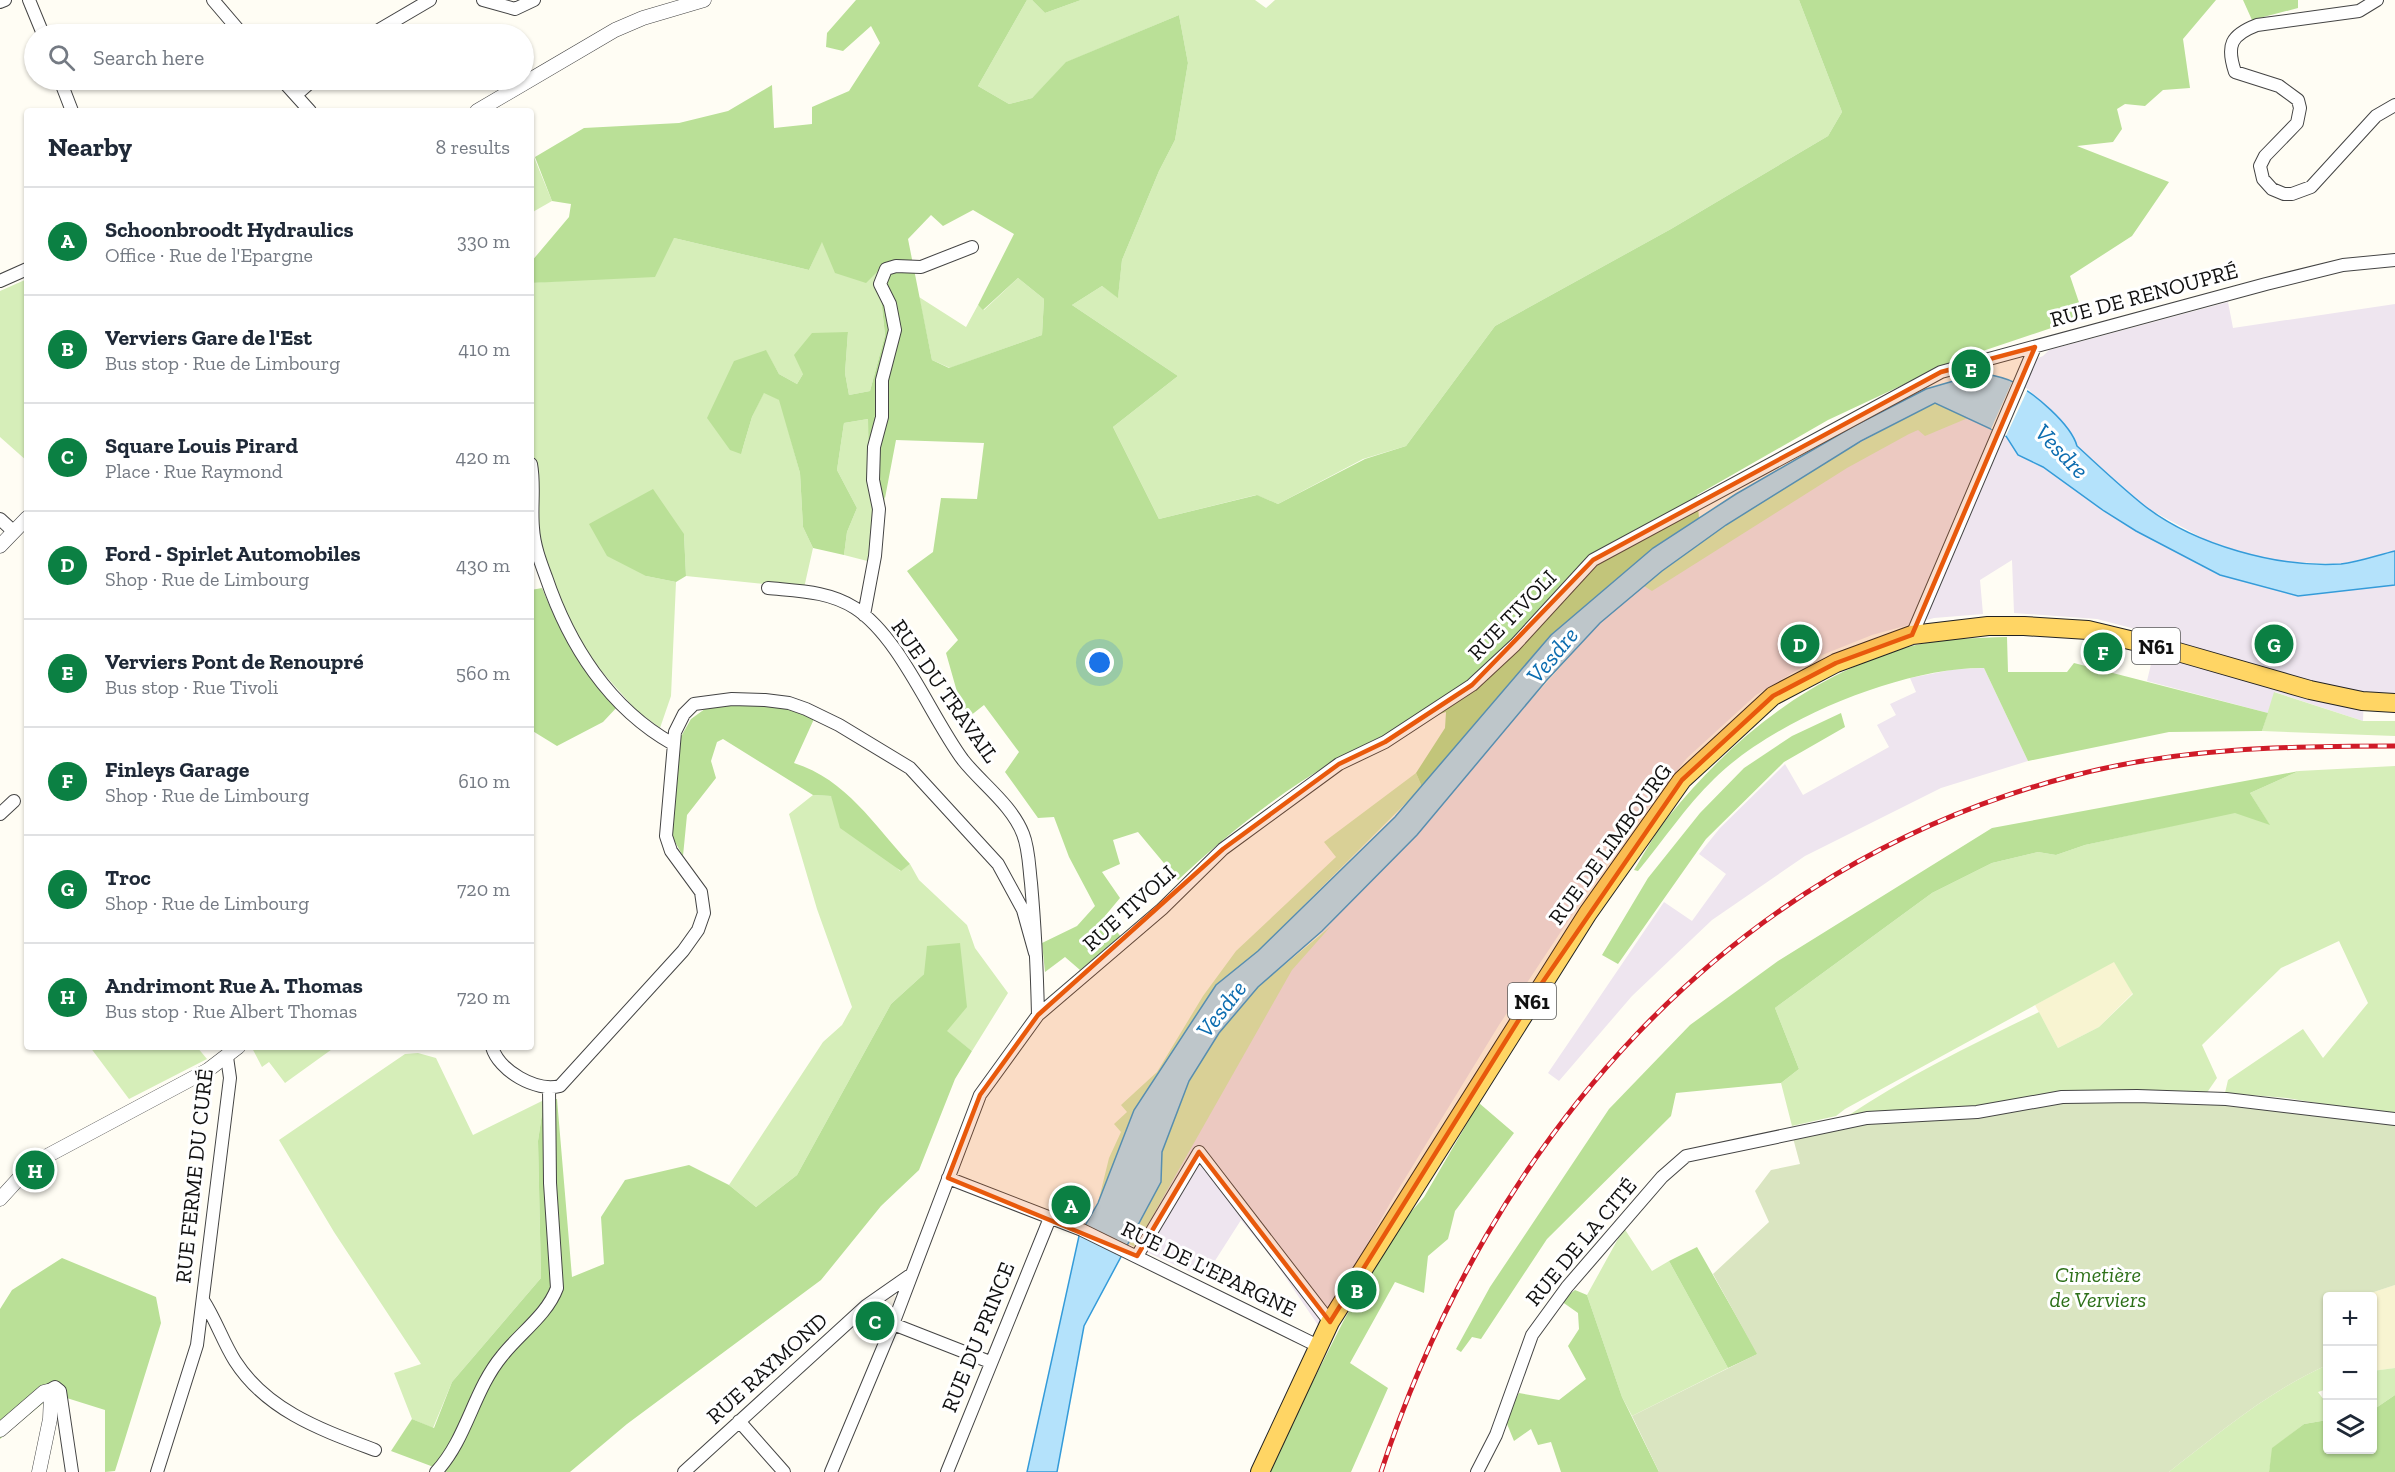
<!DOCTYPE html>
<meta charset="utf-8">
<style>
body{margin:0;font-family:"Zilla Slab",serif;background:#f2f2f3;color:#1f2937}
.controls{position:absolute;right:18px;bottom:18px;display:grid;overflow:hidden;border-radius:6px;box-shadow:0 2px 4px #0004}
.controls button{width:54px;height:54px;display:grid;place-items:center;padding:0;border:0;border-bottom:2px solid #e0e1e3;background:#fff;color:#1f2937;font:30px sans-serif}
.you{position:absolute;left:1100px;top:663px;width:21px;height:21px;margin:-15px;border:4px solid #fff;border-radius:50%;background:#1a73e8;box-shadow:0 0 0 9px #1a73e833}
.badge{display:grid;place-items:center;width:39px;height:39px;border-radius:50%;background:#0b8043;color:#fff;font-size:20px;font-weight:700}
.pin{position:absolute;translate:-50% -50%;border:3px solid #fff;box-shadow:0 2px 6px #0006}
.list{margin:0;padding:0;list-style:none}
h2{display:flex;justify-content:space-between;align-items:center;height:78px;margin:0;padding:0 24px;font-size:26px}
h2 small{font-size:20px;font-weight:400;color:#747a83}
.list li{display:grid;grid-template-columns:39px 1fr auto;gap:18px;align-items:center;box-sizing:border-box;height:108px;padding:0 24px;border-top:2px solid #e0e1e3}
.list b{display:block;font-size:22px;white-space:nowrap}
.list p{margin:0;font-size:20px;white-space:nowrap;color:#747a83}
.list em{font-size:20px;font-style:normal;color:#747a83}
.icon{flex:none;width:33px;height:33px;fill:none;stroke:currentColor;stroke-width:2;stroke-linecap:round;stroke-linejoin:round}
.map{position:relative;flex:none;width:2395px;height:1472px;overflow:hidden}
.search{position:absolute;background:#fff;box-shadow:0 2px 4px #0004;left:24px;top:24px;width:510px;height:66px;display:flex;align-items:center;gap:15px;box-sizing:border-box;padding:0 21px;border-radius:33px;color:#747a83;font-size:22px}
.panel{position:absolute;background:#fff;box-shadow:0 2px 4px #0004;left:24px;top:108px;width:510px;height:942px;border-radius:6px}
.map>svg:first-child{display:block}
.industrial{fill:#eee5ef}
.farmland{fill:#f8f4d1}
.green{fill:#d6eeb9}
.forest{fill:#bae097;fill-rule:evenodd}
.cemetery{fill:#dae5c1}
.plaza{fill:#f2ede0}
.water{fill:#b4e2fb;stroke:#349bd9;stroke-width:1.5}
.pier{fill:#fffdf4}
.lines{fill:none;stroke-linecap:round;stroke-linejoin:round}
.minor-casing{stroke:#444;stroke-width:14}
.tertiary-casing{stroke:#444;stroke-width:15}
.primary-casing{stroke:#222;stroke-width:20}
.minor{stroke:#fff;stroke-width:12}
.tertiary{stroke:#fff;stroke-width:14}
.primary{stroke:#ffd564;stroke-width:18}
.rail-casing{stroke:#cf1b28;stroke-width:5}
.rail{stroke:#fff;stroke-width:3;stroke-dasharray:9;stroke-linecap:butt}
.marked{fill:#e8590c;fill-opacity:0.2;stroke:#e8590c;stroke-width:4.5;stroke-linejoin:round}
.labels{text-anchor:middle;dominant-baseline:central;stroke-width:6;stroke-linejoin:round;paint-order:stroke}
.shield{fill:#fff;stroke:#585858;stroke-width:1.5}
.shield-label{font-size:21px;font-weight:bold;fill:#111}
.street-label{font-size:22px;fill:#111;stroke:#fff}
.park-label{font-size:22px;font-style:italic;fill:#2d7019;stroke:#fff}
.water-label{font-size:24px;font-style:italic;fill:#0d6db0;stroke:#fff}
</style>
<div class="map">
<svg width="2395" height="1472" viewBox="0 0 2395 1472">
<rect width="100%" height="100%" fill="#fffdf4"/>
<path class="industrial" d="M 2228,302 L 2233,328 L 2395,304 L 2395,551 L 2342,564 L 2289,562 L 2256,557 L 2206,540 L 2147,508 L 2077,446 L 2074,437 L 2028,389 L 2006,436 L 2018,455 L 2043,467 L 2104,511 L 2136,531 L 2220,575 L 2298,596 L 2395,585 L 2395,695 L 2364,691 L 2363,721 L 2275,692 L 2268,713 L 2147,681 L 2158,635 L 2097,619 L 2014,613 L 2012,560 L 1980,580 L 1983,614 L 1934,618 L 1872,635 L 1822,655 L 1756,695 L 1687,758 L 1619,844 L 1499,1025 L 1393,1198 L 1320,1328 L 1275,1262 L 1241,1220 L 1204,1278 L 1129,1244 L 1189,1081 L 1600,623 L 1662,571 L 1935,403 L 1991,429 L 2022,364 L 2043,356 L 2049,350 Z
M 1984,668 L 2028,761 L 1941,788 L 1805,856 L 1712,920 L 1632,996 L 1559,1081 L 1548,1073 L 1664,902 L 1692,921 L 1726,874 L 1699,854 L 1720,828 L 1785,764 L 1803,795 L 1889,747 L 1877,725 L 1896,715 L 1890,704 L 1916,692 L 1910,678 L 1956,669 Z"/>
<path class="farmland" d="M 2114,961 L 2133,993 L 2099,1027 L 2058,1048 L 2035,1005 Z
M 2395,1285 L 2395,1368 L 2373,1371 L 2372,1296 L 2362,1296 Z"/>
<path class="green" d="M 1027,0 L 1032,0 L 1045,13 L 1081,0 L 1255,0 L 1266,8 L 1275,0 L 1799,0 L 1842,112 L 1828,136 L 1671,229 L 1495,326 L 1406,446 L 1363,459 L 1278,504 L 1256,495 L 1159,519 L 1113,427 L 1178,376 L 1072,305 L 1102,286 L 1118,297 L 1122,260 L 1159,171 L 1175,140 L 1188,63 L 1179,15 L 1067,62 L 1032,98 L 1009,104 L 978,86 Z
M 531,150 L 552,201 L 531,213 Z
M 674,238 L 809,270 L 822,241 L 878,271 L 885,335 L 870,391 L 849,395 L 845,373 L 848,332 L 803,374 L 797,384 L 779,374 L 766,351 L 741,454 L 752,417 L 764,392 L 780,400 L 800,473 L 803,527 L 813,548 L 804,588 L 686,576 L 684,534 L 646,576 L 676,582 L 671,696 L 660,728 L 636,710 L 580,647 L 539,552 L 535,472 L 531,456 L 531,283 L 572,280 Z
M 1018,278 L 1044,299 L 1042,335 L 950,368 L 932,360 L 919,297 L 966,327 L 978,305 L 984,310 Z
M 27,279 L 27,461 L 0,437 L 0,291 Z
M 1935,403 L 1968,418 L 1925,436 L 1918,430 L 1909,434 L 1847,468 L 1652,591 L 1644,586 C 1731,514 1835,454 1935,403 Z
M 868,419 L 869,491 L 885,498 L 875,563 L 844,555 L 847,532 L 857,508 L 837,470 L 844,423 Z
M 2274,692 L 2363,721 L 2395,721 L 2395,736 L 2262,731 Z
M 2395,766 L 2395,1116 L 2287,1098 L 2225,1093 L 2228,1080 L 2303,1029 L 2323,1058 L 2368,1003 L 2339,941 L 2281,968 L 2202,1045 L 2217,1078 L 2206,1094 L 2133,1090 L 2050,1095 L 1979,1107 L 1846,1117 C 1907,1076 1973,1044 2039,1012 L 2058,1048 L 2099,1027 L 2133,994 L 2114,962 L 1845,1109 L 1836,1116 L 1792,1126 L 1781,1083 L 1799,1069 L 1775,1008 L 1932,893 L 1992,863 L 2038,852 L 2056,855 L 2085,845 L 2235,812 L 2269,824 L 2250,793 L 2299,771 Z
M 1416,773 L 1422,787 L 1258,951 L 1216,986 L 1134,1110 L 1098,1203 L 1109,1158 L 1121,1132 L 1114,1124 L 1127,1112 L 1121,1105 L 1157,1072 L 1203,996 L 1236,951 L 1336,857 L 1324,842 Z
M 813,795 L 831,796 L 900,871 L 910,864 L 919,880 L 967,925 L 975,948 L 1008,993 L 972,1051 L 946,1031 L 924,974 L 891,1004 L 797,1175 L 756,1207 L 729,1185 L 823,1042 L 842,1025 L 852,1007 L 817,909 L 789,814 Z
M 1331,926 L 1292,970 L 1135,1247 L 1129,1244 L 1161,1182 L 1162,1152 L 1189,1081 L 1219,1033 L 1258,987 Z
M 90,1047 L 197,1047 L 207,1059 L 129,1099 Z
M 335,1047 L 285,1083 L 269,1062 L 262,1067 L 252,1048 Z
M 418,1053 L 436,1058 L 473,1135 L 544,1100 L 538,1141 L 541,1278 L 452,1382 L 433,1428 L 412,1419 L 394,1373 L 421,1364 L 334,1232 L 279,1140 L 405,1054 Z
M 1624,1228 L 1652,1271 L 1669,1261 L 1728,1368 L 1632,1416 L 1622,1397 L 1587,1295 Z
M 2327,1365 L 2327,1389 L 2318,1392 L 2327,1404 L 2327,1420 L 2304,1424 L 2273,1448 L 2269,1472 L 2169,1472 C 2219,1433 2269,1391 2327,1365 Z
M 2395,1368 L 2395,1395 L 2373,1410 L 2372,1371 Z"/>
<path class="forest" d="M 856,0 L 1027,0 L 978,86 L 1009,104 L 1032,98 L 1066,62 L 1179,15 L 1188,63 L 1175,140 L 1159,171 L 1122,260 L 1118,298 L 1102,286 L 1072,305 L 1178,376 L 1113,427 L 1159,519 L 1257,495 L 1278,504 L 1365,459 L 1406,446 L 1495,326 L 1671,229 L 1828,136 L 1842,112 L 1799,0 L 2216,0 L 2183,39 L 2190,88 L 2163,90 L 2145,106 L 2125,104 L 2117,109 L 2122,129 L 2113,142 L 2077,146 L 2169,182 L 2132,236 L 2070,276 L 2084,317 L 1956,360 L 1828,420 L 1697,495 L 1699,518 L 1653,548 L 1551,635 L 1422,787 L 1416,773 L 1445,728 L 1446,712 C 1344,743 1255,808 1178,880 L 1138,832 L 1113,840 L 1120,864 L 1102,872 L 1120,898 L 1105,916 L 1121,937 L 1080,970 L 1065,957 L 1045,972 L 1042,943 L 1077,926 L 1095,906 L 1069,857 L 1054,817 L 1038,818 L 1005,772 L 1019,752 L 984,705 L 965,720 L 946,653 L 958,640 L 907,571 L 933,552 L 941,498 L 977,499 L 984,443 L 896,440 L 885,498 L 869,491 L 868,419 L 844,423 L 837,470 L 857,508 L 847,532 L 844,555 L 813,548 L 803,527 L 800,473 L 779,400 L 764,393 L 752,417 L 741,454 L 730,450 L 707,418 L 734,361 L 766,350 L 779,374 L 797,384 L 803,374 L 794,355 L 812,333 L 848,332 L 845,373 L 849,395 L 870,391 L 885,335 L 878,271 L 866,283 L 835,273 L 822,242 L 809,270 L 674,238 L 655,277 L 531,283 L 531,262 L 569,217 L 571,204 L 552,201 L 535,157 L 584,128 L 679,123 L 728,111 L 772,85 L 774,128 L 812,124 L 812,107 L 849,91 L 880,43 L 871,26 L 843,51 L 826,47 L 827,33 ZM 973,210 L 1014,234 L 978,305 L 983,310 L 1018,278 L 1044,299 L 1042,335 L 949,368 L 932,360 L 908,239 L 931,215 L 943,226 Z
M 1032,0 L 1081,0 L 1045,13 Z
M 2243,0 L 2298,0 L 2298,8 L 2252,20 Z
M 653,489 L 684,534 L 686,576 L 676,582 L 646,576 L 607,556 L 589,524 Z
M 542,588 C 562,637 584,666 619,705 L 603,722 L 557,746 L 531,730 L 531,590 Z
M 2007,637 L 2008,672 L 2067,672 L 2074,663 L 2268,713 L 2262,731 L 2169,732 L 2028,761 L 1984,668 C 1901,667 1772,721 1714,779 C 1686,806 1663,841 1638,871 L 1634,870 C 1645,852 1656,832 1669,816 C 1734,736 1815,671 1916,645 C 1944,638 1978,638 2007,637 Z
M 738,703 L 784,707 L 814,719 L 794,763 C 847,780 873,824 910,864 L 901,871 L 840,828 L 831,796 L 813,795 L 723,739 L 717,742 L 711,761 L 716,778 L 687,815 L 683,856 L 670,833 L 679,740 L 691,719 L 709,706 Z
M 1841,713 L 1845,727 L 1784,762 L 1706,839 L 1618,964 L 1602,955 L 1648,878 L 1700,813 L 1744,768 L 1792,736 Z
M 2299,771 L 2250,793 L 2270,825 L 2235,813 L 2085,845 L 2056,855 L 2038,852 L 1992,863 L 1932,893 L 1775,1008 L 1799,1069 L 1781,1083 L 1676,1093 L 1671,1116 L 1547,1239 L 1481,1339 L 1472,1337 L 1461,1352 L 1456,1349 L 1490,1287 L 1609,1109 L 1690,1025 L 1778,961 L 1992,828 Z
M 960,943 L 967,1007 L 947,1031 L 972,1051 L 955,1079 L 919,1170 L 881,1206 L 821,1280 L 627,1424 L 570,1472 L 447,1472 L 391,1451 L 412,1419 L 434,1428 L 452,1382 L 541,1278 L 538,1141 L 544,1100 L 557,1099 L 572,1277 L 604,1264 L 601,1217 L 625,1180 L 689,1165 L 729,1185 L 756,1207 L 797,1175 L 891,1004 L 924,974 L 927,946 Z
M 1479,1103 L 1514,1133 L 1455,1211 L 1448,1239 L 1428,1256 L 1424,1293 L 1395,1282 L 1350,1363 L 1388,1388 L 1351,1472 L 1267,1472 L 1344,1320 L 1397,1228 L 1424,1197 Z
M 1697,1247 L 1758,1354 L 1728,1368 L 1669,1261 Z
M 62,1258 L 156,1297 L 161,1323 L 115,1471 L 105,1472 L 105,1410 L 54,1394 L 0,1439 L 0,1309 L 12,1290 Z
M 1575,1290 L 1587,1295 L 1622,1397 L 1659,1472 L 1561,1472 L 1551,1442 L 1538,1445 L 1531,1429 L 1514,1441 L 1505,1419 L 1519,1393 L 1559,1400 L 1586,1379 L 1568,1346 L 1579,1329 L 1578,1313 L 1561,1301 Z
M 2395,1395 L 2395,1472 L 2269,1472 L 2272,1448 L 2304,1424 L 2327,1420 L 2328,1450 L 2372,1450 L 2373,1410 Z"/>
<path class="cemetery" d="M 2139,1101 L 2229,1104 L 2395,1125 L 2395,1285 L 2362,1296 L 2328,1296 L 2327,1365 C 2269,1391 2219,1433 2169,1472 L 1659,1472 L 1632,1416 L 1757,1354 L 1713,1274 L 1769,1222 L 1755,1191 L 1771,1170 L 1800,1164 L 1793,1138 C 1906,1114 2023,1102 2139,1101 Z"/>
<path class="plaza" d="M 893,1295 L 896,1297 L 875,1343 L 853,1329 Z"/>
<path class="water" d="M 1981,373 C 1991,375 2004,377 2013,382 C 2034,393 2071,424 2077,446 C 2099,466 2122,488 2146,507 C 2196,545 2278,568 2341,564 C 2359,562 2378,555 2395,551 L 2395,585 L 2298,596 L 2220,575 L 2136,531 L 2104,511 L 2043,467 L 2018,455 L 2006,436 L 1935,403 L 1861,441 L 1726,525 L 1662,571 L 1600,623 L 1546,681 L 1417,835 L 1322,931 L 1258,987 L 1219,1033 L 1189,1081 L 1162,1152 L 1161,1182 L 1084,1326 L 1057,1472 L 1027,1472 L 1079,1236 L 1098,1203 L 1134,1110 L 1216,985 L 1258,951 L 1395,817 L 1551,635 L 1653,548 L 1736,494 L 1854,426 L 1926,389 Z"/>
<path class="pier" d="M 2012,382 L 2028,389 L 2006,436 L 1991,429 Z"/>
<g class="lines">
<defs>
<path id="minor" d="M 29,0 L 43,34
M 213,0 L 242,34
M 483,0 L 515,9 L 534,0
M 2377,0 L 2359,11 L 2257,25 C 2231,35 2226,45 2235,72 L 2279,86 L 2298,100 L 2300,108 L 2297,123 L 2265,156 L 2260,166 L 2263,179 L 2272,189 L 2284,194 L 2292,194 L 2311,187 L 2376,116 L 2395,105
M 0,2 L 5,0
M 372,34 L 430,0
M 60,80 L 72,111
M 282,80 L 310,111
M 296,95 L 313,80
M 0,281 L 27,269
M 531,464 C 535,485 531,507 533,528 C 534,545 540,561 546,577 C 569,645 609,708 673,744
M 0,519 L 13,531
M 768,588 C 798,591 829,591 855,608 C 900,637 931,717 963,760 C 981,783 1012,805 1023,834 C 1029,849 1029,867 1031,883 C 1035,927 1037,971 1038,1015
M 864,615 L 875,556 L 879,509 L 873,480 L 874,447 L 882,417 L 882,380 L 895,330 L 890,304 L 880,284 L 886,269 L 896,266 L 921,267 L 972,247
M 1912,635 L 2035,347
M 0,814 L 14,801
M 492,1047 C 499,1071 536,1092 560,1086 L 683,951 L 698,930 L 704,913 L 701,892 L 671,851 L 666,836 L 675,732 L 684,714 L 694,704 L 732,699 L 765,700 L 789,703 L 806,709 L 839,725 L 910,768 L 998,864 L 1023,910 L 1035,953
M 948,1178 L 1082,1230 L 1318,1346
M 1137,1256 L 1199,1152 L 1330,1322
M 203,1300 C 216,1320 223,1342 235,1361 C 267,1411 322,1430 375,1450
M 893,1324 L 990,1362
M 48,1391 L 55,1387 L 60,1391 L 72,1472
M 739,1421 L 784,1472
M 157,1472 L 197,1345 L 230,1078 L 227,1057
M 436,1472 C 467,1439 473,1391 502,1356 C 520,1333 547,1315 557,1288 L 550,1183 L 549,1089
M 684,1472 L 866,1306 L 909,1276
M 831,1472 L 893,1324 L 980,1095 L 1038,1015 L 1162,909 L 1223,849 L 1339,764 L 1385,742 L 1472,685 L 1515,645 L 1593,560 L 1941,372 L 2266,284 L 2343,265 L 2395,260
M 947,1472 L 1050,1218
M 1477,1472 L 1496,1435 L 1532,1335 L 1567,1287 L 1662,1177 L 1686,1156 L 1867,1118 L 1977,1112 L 2062,1097 L 2137,1096 L 2226,1099 L 2395,1119"/>
<path id="tertiary" d="M 477,111 L 615,30 L 643,18 L 704,0
M 0,546 L 27,518
M 0,1199 L 32,1164 L 208,1070 L 238,1047
M 0,1430 L 44,1392 L 48,1391 L 51,1394 L 50,1419 L 39,1472"/>
<path id="primary" d="M 1260,1472 L 1330,1322 L 1588,913 L 1682,780 L 1773,696 L 1836,663 L 1912,635 L 1988,626 L 2024,626 L 2088,630 L 2171,650 L 2310,690 L 2362,701 L 2395,703"/>
</defs>
<use href="#minor" class="minor-casing"/>
<use href="#tertiary" class="tertiary-casing"/>
<use href="#primary" class="primary-casing"/>
<use href="#minor" class="minor"/>
<use href="#tertiary" class="tertiary"/>
<use href="#primary" class="primary"/>
<defs>
<path id="rail" d="M 1381,1472 C 1489,1142 1726,865 2072,776 C 2177,748 2286,746 2395,746"/>
</defs>
<use href="#rail" class="rail-casing"/>
<use href="#rail" class="rail"/>
</g>
<path class="marked" d="M 2035,347 L 1912,635 L 1836,663 L 1773,696 L 1682,780 L 1540,986 L 1330,1322 L 1199,1152 L 1137,1256 L 948,1178 L 980,1095 L 1038,1015 L 1223,849 L 1339,764 L 1385,742 L 1472,685 L 1593,560 L 1941,372 Z"/>
<g class="labels">
<g class="shield">
<rect x="2132" y="628" width="48" height="36" rx="4.5"/>
<rect x="1508" y="983" width="48" height="36" rx="4.5"/>
</g>
<g class="shield-label">
<text x="2156" y="646">N61</text>
<text x="1532" y="1001">N61</text>
</g>
<g class="street-label">
<text transform="translate(2144 295) rotate(-15)">RUE DE RENOUPRÉ</text>
<text transform="translate(1512 615) rotate(-46)">RUE TIVOLI</text>
<text transform="translate(945 691) rotate(55)">RUE DU TRAVAIL</text>
<text transform="translate(1610 844) rotate(-54)">RUE DE LIMBOURG</text>
<text transform="translate(1129 908) rotate(-42)">RUE TIVOLI</text>
<text transform="translate(194 1176) rotate(-84)">RUE FERME DU CURÉ</text>
<text transform="translate(1581 1242) rotate(-50)">RUE DE LA CITÉ</text>
<text transform="translate(1209 1269) rotate(26)">RUE DE L'EPARGNE</text>
<text transform="translate(978 1337) rotate(-68)">RUE DU PRINCE</text>
<text transform="translate(767 1368) rotate(-42)">RUE RAYMOND</text>
</g>
<g class="park-label">
<text x="2098" y="1274">Cimetière<tspan x="2098" dy="25">de Verviers</tspan></text>
</g>
<g class="water-label">
<text transform="translate(2062 451) rotate(46)">Vesdre</text>
<text transform="translate(1552 655) rotate(-50)">Vesdre</text>
<text transform="translate(1221 1009) rotate(-52)">Vesdre</text>
</g>
</g>
</svg>
<div class="controls">
<button>+</button>
<button>−</button>
<button><svg class="icon" aria-label="layers" viewBox="0 0 24 24"><path d="M12 4l9 5-9 5-9-5zM3 14l9 5 9-5"/></svg></button>
</div>
<div class="you"></div>
<div class="pin badge" style="left:1071px;top:1205px">A</div>
<div class="pin badge" style="left:1357px;top:1290px">B</div>
<div class="pin badge" style="left:875px;top:1321px">C</div>
<div class="pin badge" style="left:1800px;top:644px">D</div>
<div class="pin badge" style="left:1971px;top:369px">E</div>
<div class="pin badge" style="left:2103px;top:652px">F</div>
<div class="pin badge" style="left:2274px;top:644px">G</div>
<div class="pin badge" style="left:35px;top:1170px">H</div>
<div class="search"><svg class="icon" aria-label="search" viewBox="0 0 24 24"><circle cx="10" cy="10" r="6"/><path d="M15 15l6 6"/></svg>Search here</div>
<section class="panel">
<h2>Nearby<small>8 results</small></h2>
<ul class="list">
<li><span class="badge">A</span><div><b>Schoonbroodt Hydraulics</b><p>Office · Rue de l'Epargne</p></div><em>330 m</em></li>
<li><span class="badge">B</span><div><b>Verviers Gare de l'Est</b><p>Bus stop · Rue de Limbourg</p></div><em>410 m</em></li>
<li><span class="badge">C</span><div><b>Square Louis Pirard</b><p>Place · Rue Raymond</p></div><em>420 m</em></li>
<li><span class="badge">D</span><div><b>Ford - Spirlet Automobiles</b><p>Shop · Rue de Limbourg</p></div><em>430 m</em></li>
<li><span class="badge">E</span><div><b>Verviers Pont de Renoupré</b><p>Bus stop · Rue Tivoli</p></div><em>560 m</em></li>
<li><span class="badge">F</span><div><b>Finleys Garage</b><p>Shop · Rue de Limbourg</p></div><em>610 m</em></li>
<li><span class="badge">G</span><div><b>Troc</b><p>Shop · Rue de Limbourg</p></div><em>720 m</em></li>
<li><span class="badge">H</span><div><b>Andrimont Rue A. Thomas</b><p>Bus stop · Rue Albert Thomas</p></div><em>720 m</em></li>
</ul>
</section>
</div>
